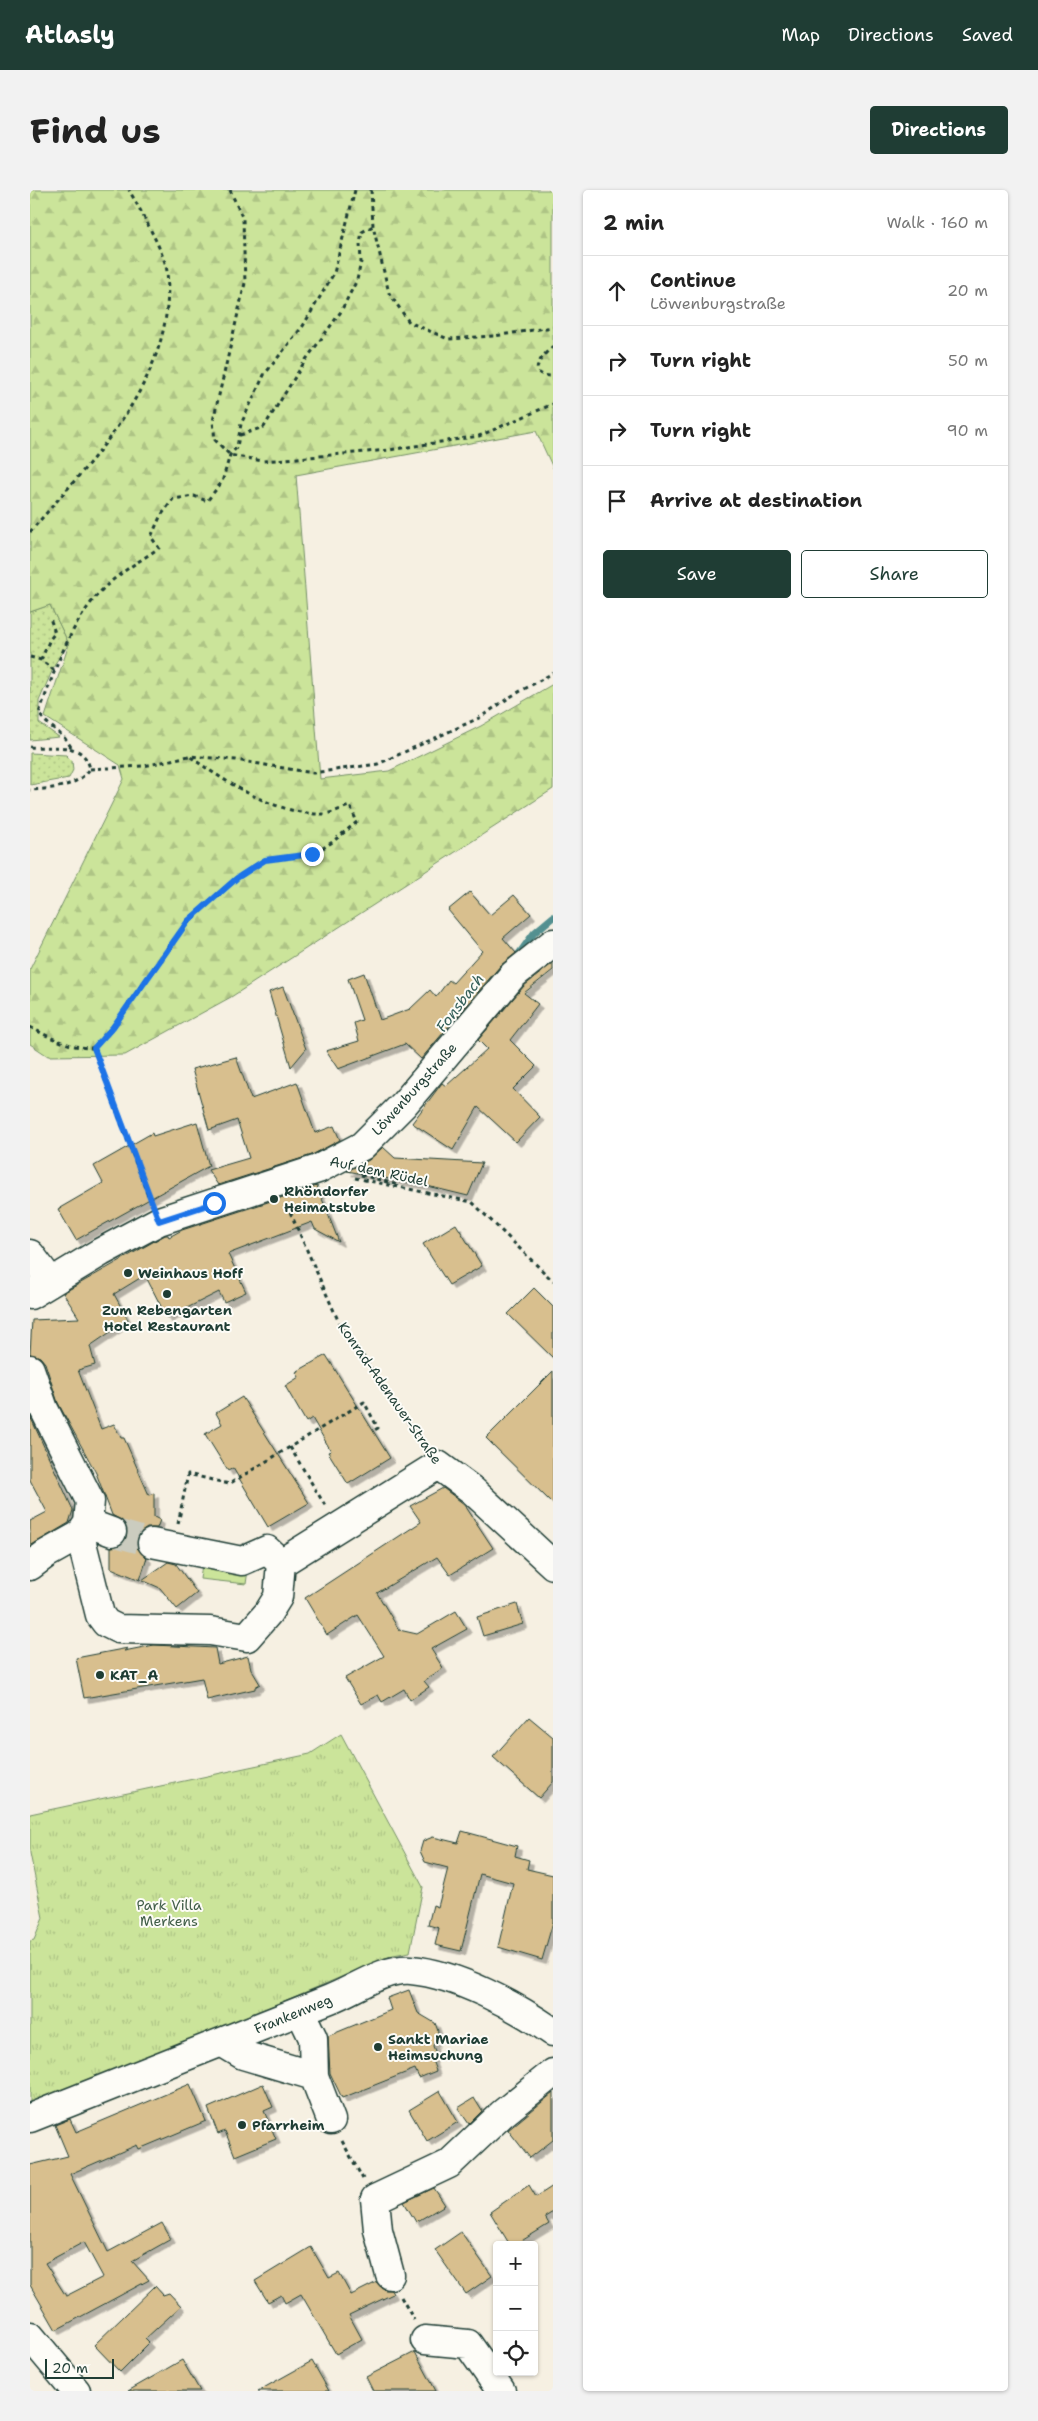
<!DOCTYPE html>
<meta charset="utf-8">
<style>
body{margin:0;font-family:"Shantell Sans",sans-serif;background:#f2f2f2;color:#222}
.controls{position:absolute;right:15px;bottom:15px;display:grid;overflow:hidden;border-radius:5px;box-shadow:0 1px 4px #0004}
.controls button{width:45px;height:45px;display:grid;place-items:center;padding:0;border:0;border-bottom:1px solid #e0e0e0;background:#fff;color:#222;font:25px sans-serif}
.scale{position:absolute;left:15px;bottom:12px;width:69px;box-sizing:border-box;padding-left:5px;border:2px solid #1f3d34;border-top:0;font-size:14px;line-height:18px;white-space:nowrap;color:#1f3d34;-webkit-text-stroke:4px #fdfcf7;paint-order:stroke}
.stop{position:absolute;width:15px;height:15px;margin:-11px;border:4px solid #1a73e8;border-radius:50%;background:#fff}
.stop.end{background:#1a73e8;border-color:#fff;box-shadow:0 1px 5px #0008}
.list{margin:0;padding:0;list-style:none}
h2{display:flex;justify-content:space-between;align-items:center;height:65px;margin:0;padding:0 20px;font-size:21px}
h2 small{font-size:16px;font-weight:400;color:#767676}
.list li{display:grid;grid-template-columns:32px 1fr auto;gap:15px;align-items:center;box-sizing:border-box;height:70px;padding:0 20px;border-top:1px solid #e0e0e0}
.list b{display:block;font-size:19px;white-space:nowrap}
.list p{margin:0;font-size:16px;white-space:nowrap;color:#767676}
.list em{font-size:16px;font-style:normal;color:#767676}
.actions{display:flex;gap:10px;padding:15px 20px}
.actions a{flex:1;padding:11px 0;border:1px solid #1f3d34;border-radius:5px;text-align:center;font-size:18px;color:#1f3d34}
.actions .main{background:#1f3d34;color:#fff}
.icon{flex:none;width:28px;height:28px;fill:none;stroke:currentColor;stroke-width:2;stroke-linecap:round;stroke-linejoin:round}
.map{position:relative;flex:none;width:523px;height:2201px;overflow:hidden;border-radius:5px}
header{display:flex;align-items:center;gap:30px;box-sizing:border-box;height:70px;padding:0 25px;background:#1f3d34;color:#fff}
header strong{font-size:24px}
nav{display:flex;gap:28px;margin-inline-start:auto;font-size:18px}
.intro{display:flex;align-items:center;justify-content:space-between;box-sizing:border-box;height:120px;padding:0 30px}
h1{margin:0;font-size:35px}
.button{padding:12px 22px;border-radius:5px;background:#1f3d34;color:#fff;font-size:18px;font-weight:700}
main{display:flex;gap:30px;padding:0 30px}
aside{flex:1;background:#fff;border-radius:5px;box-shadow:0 1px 4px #0004}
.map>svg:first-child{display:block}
.grass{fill:url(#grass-dots);stroke:#759067}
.forest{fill:url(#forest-firs);stroke:#759067}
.park{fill:url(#park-tufts);stroke:#759067}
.pitch{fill:#cbe49a;stroke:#759067}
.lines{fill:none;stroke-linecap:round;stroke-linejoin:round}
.stream{stroke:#539090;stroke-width:7}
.building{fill:#d8bf8e;stroke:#1f3d34;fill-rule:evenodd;filter:url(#shadow)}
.minor-tunnel{stroke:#cbccbf;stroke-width:28;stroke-dasharray:28 14;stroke-linecap:butt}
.minor-casing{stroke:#1f3d34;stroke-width:31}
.major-casing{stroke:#1f3d34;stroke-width:31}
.path{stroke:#1f3d34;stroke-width:3;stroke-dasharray:4 4;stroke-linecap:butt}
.minor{stroke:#fdfcf7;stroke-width:28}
.major{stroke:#fdfcf7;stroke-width:28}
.route{stroke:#1a73e8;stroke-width:6}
.poi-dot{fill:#1f3d34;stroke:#fdfcf7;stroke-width:2}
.labels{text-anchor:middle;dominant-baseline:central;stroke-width:4;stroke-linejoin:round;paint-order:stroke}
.street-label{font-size:14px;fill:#1f3d34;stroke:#fdfcf7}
.poi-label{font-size:14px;font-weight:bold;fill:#1f3d34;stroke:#fdfcf7;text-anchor:start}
.park-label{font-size:14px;fill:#415e48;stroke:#fdfcf7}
.water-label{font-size:15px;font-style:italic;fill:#35605a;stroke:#fdfcf7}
</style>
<header>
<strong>Atlasly</strong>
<nav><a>Map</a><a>Directions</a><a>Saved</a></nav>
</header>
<div class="intro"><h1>Find us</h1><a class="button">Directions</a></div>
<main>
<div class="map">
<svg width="523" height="2201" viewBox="0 0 523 2201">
<defs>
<pattern id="grass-dots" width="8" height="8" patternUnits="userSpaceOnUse" patternTransform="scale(1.25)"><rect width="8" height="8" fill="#cbe49a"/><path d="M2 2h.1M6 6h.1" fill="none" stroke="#aec485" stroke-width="1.8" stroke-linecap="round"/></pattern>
<pattern id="forest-firs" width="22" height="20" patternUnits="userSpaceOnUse" patternTransform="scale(1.25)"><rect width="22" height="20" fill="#cbe49a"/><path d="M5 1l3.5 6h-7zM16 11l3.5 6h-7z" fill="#aec485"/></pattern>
<pattern id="park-tufts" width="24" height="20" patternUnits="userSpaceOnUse" patternTransform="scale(1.25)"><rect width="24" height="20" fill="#cbe49a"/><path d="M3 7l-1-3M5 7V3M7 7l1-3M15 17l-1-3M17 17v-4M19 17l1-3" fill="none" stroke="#aec485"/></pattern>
<filter id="shadow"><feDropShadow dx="4.5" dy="4.5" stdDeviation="0" flood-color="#0004"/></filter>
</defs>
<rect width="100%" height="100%" fill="#f6f0e2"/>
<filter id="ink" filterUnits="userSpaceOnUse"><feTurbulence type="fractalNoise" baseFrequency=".02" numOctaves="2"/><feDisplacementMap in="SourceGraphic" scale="10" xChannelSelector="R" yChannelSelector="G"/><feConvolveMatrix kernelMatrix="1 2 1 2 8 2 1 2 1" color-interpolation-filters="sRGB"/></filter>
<g filter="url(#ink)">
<path class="grass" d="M 20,415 L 39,454 L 26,472 L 9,511 L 9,533 L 29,547 L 0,550 L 0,422 Z
M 0,563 L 36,565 L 42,571 L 43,580 L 39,588 L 0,595 Z"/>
<path class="forest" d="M 0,0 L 523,0 L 523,278 L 506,241 L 266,285 L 290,589 L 359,581 L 451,536 L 523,494 L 523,599 L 201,807 L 95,865 L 18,866 L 0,854 L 0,779 L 94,589 L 90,575 L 15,527 L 39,454 L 20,415 L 0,422 Z"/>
<path class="park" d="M 311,1544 L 393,1697 L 380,1762 L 363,1765 L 0,1919 L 0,1751 L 4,1750 L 13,1728 L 0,1663 L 0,1624 L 280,1564 Z"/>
<path class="pitch" d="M 172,1374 L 218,1380 L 216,1394 L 170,1389 Z"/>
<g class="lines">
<path class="stream" d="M 488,765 L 504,743 L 523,727"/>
</g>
<path class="building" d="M 440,702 L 460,725 L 484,705 L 501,724 L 473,748 L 486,763 L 471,775 L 391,869 L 375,854 L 308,879 L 296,861 L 329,851 L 324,833 L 332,830 L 318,789 L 334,783 L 350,830 L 380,819 L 400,800 L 406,807 L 419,790 L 423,793 L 452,761 L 418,720 Z
M 523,773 L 523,780 L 494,803 L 508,814 L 480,850 L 506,876 L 483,899 L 510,927 L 486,952 L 448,917 L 423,960 L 382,933 L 412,893 L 416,896 L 457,859 L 448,850 L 494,796 Z
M 253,797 L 276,859 L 261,877 L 239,802 Z
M 206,867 L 221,909 L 267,892 L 285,943 L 304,936 L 310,950 L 282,965 L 188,995 L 178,980 L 219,968 L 207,930 L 179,940 L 162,879 Z
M 167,932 L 179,976 L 46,1050 L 28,1019 L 73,993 L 64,976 L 122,943 L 123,946 Z
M 353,957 L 365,968 L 452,973 L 438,1006 L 397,996 L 317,981 L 339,970 Z
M 287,996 L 309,1052 L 285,1039 L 282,1032 L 198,1064 L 216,1102 L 194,1112 L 189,1102 L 137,1128 L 115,1085 L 84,1104 L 98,1130 L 60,1156 L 65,1175 L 48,1180 L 71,1239 L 84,1234 L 91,1248 L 94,1248 L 119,1305 L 124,1303 L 124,1327 L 130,1330 L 127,1338 L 117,1338 L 110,1343 L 107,1349 L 107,1358 L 117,1368 L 110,1390 L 81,1378 L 81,1357 L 92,1354 L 97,1347 L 97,1339 L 94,1332 L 82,1325 L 66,1283 L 28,1213 L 15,1173 L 10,1167 L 0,1164 L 2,1130 L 49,1128 L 33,1103 L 135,1045 L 138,1045 L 139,1047 L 152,1040 Z
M 426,1034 L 452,1076 L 419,1095 L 393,1054 Z
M 504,1098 L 523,1117 L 523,1168 L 478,1124 Z
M 296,1165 L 360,1268 L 318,1294 L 298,1262 L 301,1261 L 282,1228 L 276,1232 L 255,1196 L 269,1187 L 266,1182 Z
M 523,1181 L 523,1314 L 456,1248 Z
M 212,1207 L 279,1313 L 238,1337 L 203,1278 L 198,1281 L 175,1244 L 192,1234 L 186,1223 Z
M 0,1226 L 43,1320 L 39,1333 L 0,1356 L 0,1331 L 17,1322 L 0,1290 Z
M 413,1298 L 434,1314 L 463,1358 L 420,1385 L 407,1367 L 347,1403 L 369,1440 L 387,1444 L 426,1421 L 437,1439 L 401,1459 L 413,1478 L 394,1491 L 399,1497 L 380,1510 L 374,1499 L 352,1512 L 348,1505 L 331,1514 L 315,1488 L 354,1466 L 328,1425 L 297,1445 L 275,1408 L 391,1332 L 380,1316 Z
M 138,1372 L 146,1374 L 167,1403 L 147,1419 L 130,1398 L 112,1390 Z
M 487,1414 L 493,1434 L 453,1446 L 447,1427 Z
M 124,1455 L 185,1458 L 188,1474 L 218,1466 L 221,1479 L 230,1494 L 225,1497 L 225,1499 L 177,1510 L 172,1488 L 54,1508 L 46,1468 L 98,1458 L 94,1461 Z
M 499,1527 L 523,1547 L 523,1592 L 509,1608 L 463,1567 Z
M 432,1641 L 487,1656 L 485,1666 L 499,1670 L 497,1679 L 523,1685 L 523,1732 L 512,1770 L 468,1757 L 483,1693 L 450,1684 L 431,1761 L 405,1755 L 409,1738 L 398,1735 L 403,1715 L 408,1717 L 418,1678 L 395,1672 L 390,1661 L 393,1651 L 403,1647 L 428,1653 Z
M 379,1800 L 388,1823 L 405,1833 L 408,1841 L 403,1856 L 405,1861 L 402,1870 L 406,1881 L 389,1888 L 385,1879 L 312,1908 L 300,1883 L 298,1846 L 361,1820 L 357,1808 Z
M 160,1894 L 176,1931 L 109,1959 L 107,1955 L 40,1984 L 78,2062 L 132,2033 L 141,2049 L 102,2071 L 119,2090 L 26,2140 L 0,2095 L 0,1975 L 38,1966 L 25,1935 L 40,1929 L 46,1942 ZM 54,2052 L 73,2087 L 36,2106 L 15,2073 Z
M 233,1894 L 243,1917 L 234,1921 L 246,1949 L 205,1966 L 195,1941 L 188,1944 L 178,1918 Z
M 410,1901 L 428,1932 L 397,1951 L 379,1920 Z
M 523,1903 L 523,1950 L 500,1968 L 478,1940 Z
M 444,1908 L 452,1921 L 439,1934 L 428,1918 Z
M 499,1995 L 506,2007 L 523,1996 L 523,2022 L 515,2027 L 519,2034 L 485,2055 L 480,2055 L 460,2022 Z
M 404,1998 L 415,2015 L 386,2032 L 374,2012 Z
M 431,2042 L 462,2086 L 436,2104 L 405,2060 Z
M 281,2057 L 299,2088 L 309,2083 L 321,2105 L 347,2092 L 355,2100 L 361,2100 L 363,2104 L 319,2125 L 332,2149 L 306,2164 L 271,2104 L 255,2113 L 251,2105 L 238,2112 L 225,2091 Z
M 125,2096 L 133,2105 L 139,2103 L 151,2116 L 115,2149 L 119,2153 L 90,2182 L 64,2155 Z
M 385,2162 L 406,2201 L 343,2201 L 336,2187 Z
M 152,2170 L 170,2201 L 98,2201 Z
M 282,2171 L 299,2201 L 228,2201 Z"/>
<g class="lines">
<path class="minor-tunnel" d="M 82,1342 L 122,1353"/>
<defs>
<path id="minor" d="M 0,1064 L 21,1092
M 0,1105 L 71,1062 L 129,1031 L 288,979 L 332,956 L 374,914 L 483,785 L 523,753
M 0,1179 L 14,1219 L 60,1311 L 58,1333 L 50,1345 L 16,1364 L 0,1376
M 58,1333 L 82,1342
M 50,1345 L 70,1425 L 76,1433 L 88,1439 L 180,1441 L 217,1447 L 238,1423 L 248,1407 L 251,1373
M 122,1353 L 212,1371 L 237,1360 L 251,1373
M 251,1373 L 408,1275 L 442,1300 L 523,1375
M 193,1853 L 213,1865 L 284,1886 L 283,1848 L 270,1821
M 284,1886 L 301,1930
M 0,1928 C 100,1889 200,1848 300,1809 C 326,1799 353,1778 381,1780 C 427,1784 486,1816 523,1842
M 360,2085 L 348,2040 L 345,2009 L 419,1974 L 472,1924 L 523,1883
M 395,2150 L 438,2154 L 471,2201"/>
<path id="major" d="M 0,2146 L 46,2201"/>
</defs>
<use href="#minor" class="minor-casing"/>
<use href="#major" class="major-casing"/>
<path class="path" d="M 200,0 L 213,29 L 215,93 L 183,231 L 185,250 L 200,265 L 233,271 L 359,260 L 449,246 L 523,214
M 341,0 L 343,36 L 359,103 L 379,132 L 418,149 L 464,146 L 523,137
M 523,156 C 512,166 494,186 523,186
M 210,245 L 234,237 L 275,171 L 310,123 L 327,90 L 331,72 L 330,53 L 332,42 L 343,36
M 0,342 C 63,268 147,188 137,82 C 136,65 108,16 99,0
M 0,467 L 11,470 L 25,481
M 11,470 L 20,449 L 25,443 L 20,428
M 0,557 C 23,559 54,550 60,579 C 47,597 21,599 0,600
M 41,557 C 31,540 18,538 9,523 C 25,480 39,435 71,401 C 87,384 110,371 129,358 L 121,347 L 130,327 L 143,309 L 164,306 L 177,311 L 192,292 L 200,265 L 207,257 L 211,234 L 234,185 L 273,136 L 304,83 L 325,0
M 60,579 L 114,576 L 159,566 L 206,570 L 283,583 L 348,574 L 449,528 L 480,507 L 523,483
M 0,837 C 21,848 39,858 64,858 L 83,837 L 158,731 L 207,688 L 235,670 L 282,665 L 301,653 L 327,632 L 320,616 C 312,618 303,623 294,624 C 246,625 197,593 159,566
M 64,858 L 119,1008
M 331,985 L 368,995
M 325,988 L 442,1012 L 523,1091
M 257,1015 L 311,1137 L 328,1159 L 393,1254
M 260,1257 L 296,1317
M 148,1334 L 158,1284 L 199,1294 L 334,1212 L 348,1238 L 343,1241
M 312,1951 L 333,1989
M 371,2107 L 384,2130"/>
<use href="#minor" class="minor"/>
<use href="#major" class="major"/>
</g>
</g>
<g class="lines" filter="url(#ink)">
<path class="route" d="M 184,1013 L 129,1031 L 64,858 L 83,837 L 158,731 L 207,688 L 235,670 L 282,664"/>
</g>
<g class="poi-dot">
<circle cx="244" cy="1009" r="5"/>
<circle cx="98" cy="1083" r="5"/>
<circle cx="137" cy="1104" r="5"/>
<circle cx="70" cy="1485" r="5"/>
<circle cx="348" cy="1857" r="5"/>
<circle cx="212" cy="1935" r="5"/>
</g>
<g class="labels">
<g class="street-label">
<text transform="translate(384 899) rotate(-48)">Löwenburgstraße</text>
<text transform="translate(349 981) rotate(12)">Auf dem Rüdel</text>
<text transform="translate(360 1203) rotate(55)">Konrad-Adenauer-Straße</text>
<text transform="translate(263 1824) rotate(-22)">Frankenweg</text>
</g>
<g class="poi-label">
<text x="254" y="1001">Rhöndorfer<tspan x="254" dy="16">Heimatstube</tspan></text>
<text x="108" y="1083">Weinhaus Hoff</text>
<text x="137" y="1120" text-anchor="middle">Zum Rebengarten<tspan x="137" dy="16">Hotel Restaurant</tspan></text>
<text x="80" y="1485">KAT_A</text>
<text x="358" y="1849">Sankt Mariae<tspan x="358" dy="16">Heimsuchung</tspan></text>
<text x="222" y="1935">Pfarrheim</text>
</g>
<g class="park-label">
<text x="139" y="1715">Park Villa<tspan x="139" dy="16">Merkens</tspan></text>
</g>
<g class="water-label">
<text transform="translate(430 813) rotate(-53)">Fonsbach</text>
</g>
</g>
</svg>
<div class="controls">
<button>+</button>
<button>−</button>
<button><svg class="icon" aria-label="locate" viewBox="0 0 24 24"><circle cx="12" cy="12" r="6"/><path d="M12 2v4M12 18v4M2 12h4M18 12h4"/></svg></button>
</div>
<div class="scale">20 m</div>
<div class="stop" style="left:184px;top:1013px"></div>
<div class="stop end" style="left:282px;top:664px"></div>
</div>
<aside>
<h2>2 min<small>Walk · 160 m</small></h2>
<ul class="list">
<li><svg class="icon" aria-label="ahead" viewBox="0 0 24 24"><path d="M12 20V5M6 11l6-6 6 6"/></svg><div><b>Continue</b><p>Löwenburgstraße</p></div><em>20 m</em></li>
<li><svg class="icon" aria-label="right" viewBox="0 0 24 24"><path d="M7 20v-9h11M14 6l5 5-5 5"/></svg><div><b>Turn right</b></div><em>50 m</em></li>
<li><svg class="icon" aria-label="right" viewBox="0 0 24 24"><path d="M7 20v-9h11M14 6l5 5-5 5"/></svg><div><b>Turn right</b></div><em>90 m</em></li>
<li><svg class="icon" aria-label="arrive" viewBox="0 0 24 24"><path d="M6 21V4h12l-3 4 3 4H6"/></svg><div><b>Arrive at destination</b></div></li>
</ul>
<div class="actions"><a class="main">Save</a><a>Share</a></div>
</aside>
</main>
